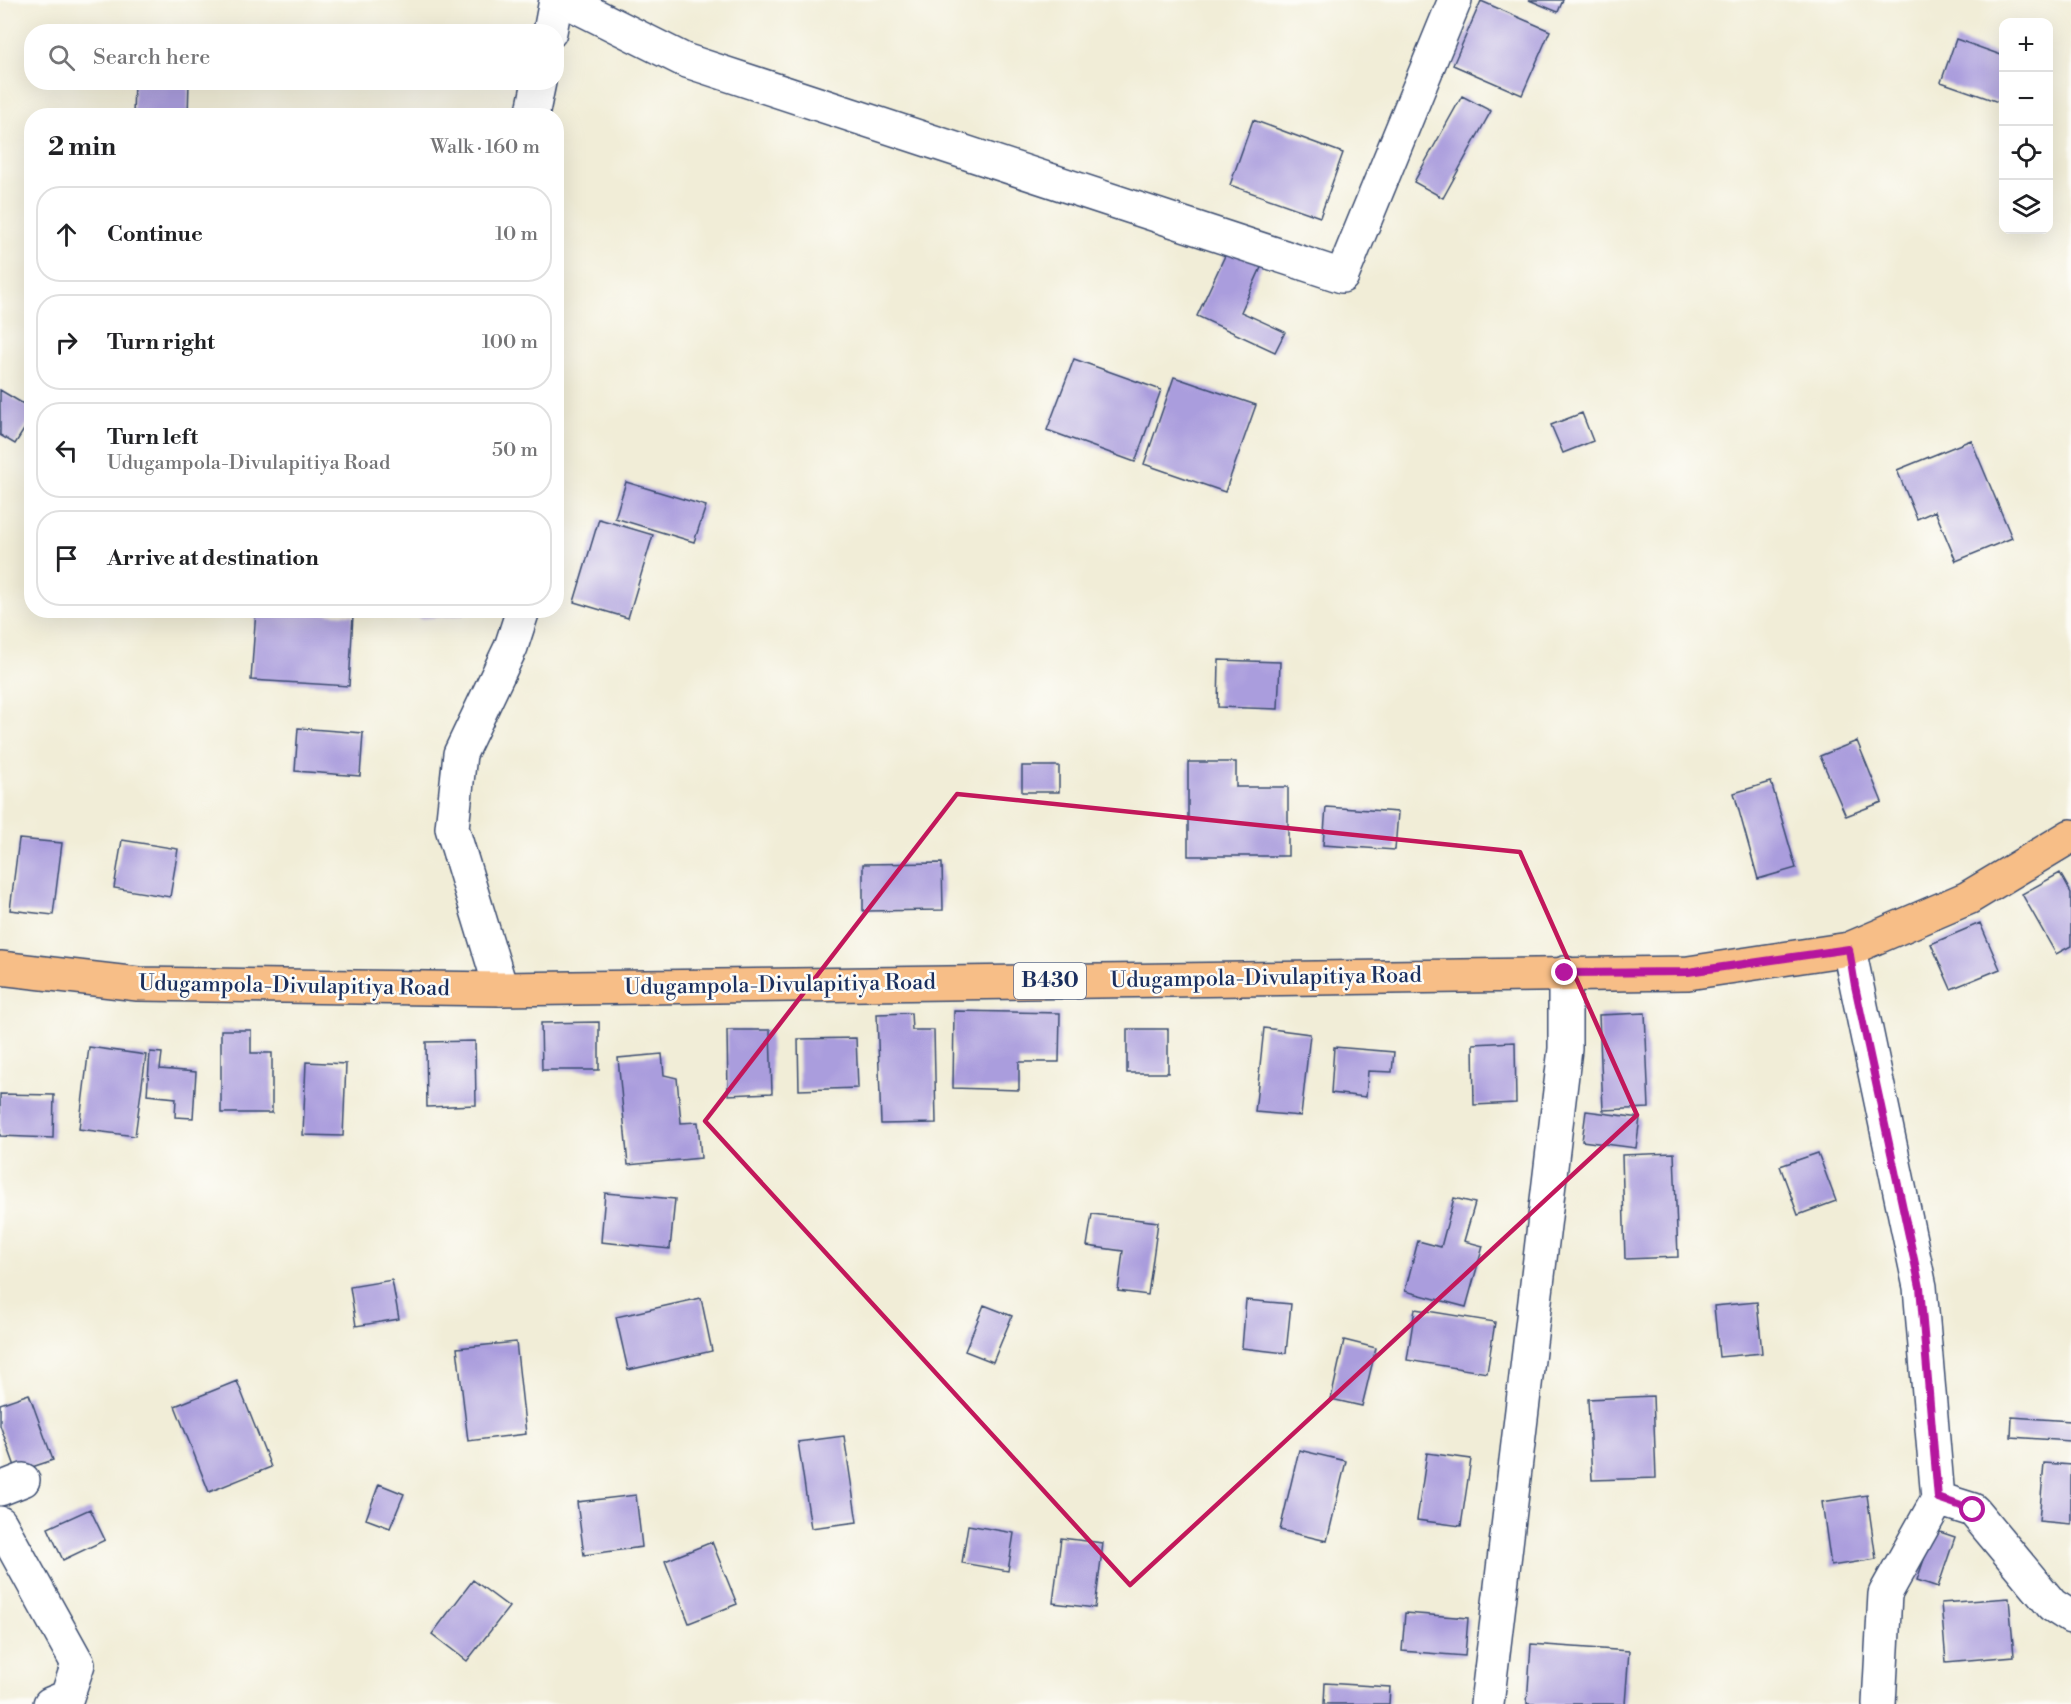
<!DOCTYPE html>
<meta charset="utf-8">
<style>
body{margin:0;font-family:"Libre Bodoni",serif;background:#f2f2f2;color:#202124}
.controls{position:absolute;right:18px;top:18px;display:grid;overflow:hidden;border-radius:12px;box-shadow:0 6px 24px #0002}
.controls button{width:54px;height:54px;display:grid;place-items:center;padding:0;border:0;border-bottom:2px solid #e0e0e0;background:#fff;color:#202124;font:30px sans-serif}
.stop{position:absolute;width:18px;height:18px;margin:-14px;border:4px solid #b5179e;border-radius:50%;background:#fff}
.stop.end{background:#b5179e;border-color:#fff;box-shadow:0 2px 6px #0008}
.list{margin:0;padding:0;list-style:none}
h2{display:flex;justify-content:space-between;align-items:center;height:78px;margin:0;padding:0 24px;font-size:26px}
h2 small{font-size:20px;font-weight:400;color:#757577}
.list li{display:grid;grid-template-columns:39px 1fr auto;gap:18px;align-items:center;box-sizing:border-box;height:96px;margin:0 12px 12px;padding:0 12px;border:2px solid #e0e0e0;border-radius:24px}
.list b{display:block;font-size:22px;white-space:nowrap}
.list p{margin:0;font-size:20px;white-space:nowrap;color:#757577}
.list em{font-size:20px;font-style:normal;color:#757577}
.icon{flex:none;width:33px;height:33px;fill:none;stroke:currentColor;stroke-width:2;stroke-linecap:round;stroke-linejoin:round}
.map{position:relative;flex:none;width:2071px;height:1704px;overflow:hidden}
.search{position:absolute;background:#fff;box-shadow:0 6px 24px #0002;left:24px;top:24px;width:540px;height:66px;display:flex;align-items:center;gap:15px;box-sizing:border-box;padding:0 21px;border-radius:24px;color:#757577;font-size:22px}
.panel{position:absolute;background:#fff;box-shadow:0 6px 24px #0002;left:24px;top:108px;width:540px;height:510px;border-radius:24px}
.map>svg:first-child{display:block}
.building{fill:#aa9ddd}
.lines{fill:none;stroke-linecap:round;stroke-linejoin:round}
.minor-casing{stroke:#3b4c70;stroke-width:36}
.primary-casing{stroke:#3b4c70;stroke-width:36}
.minor{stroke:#fff;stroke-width:33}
.primary{stroke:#f7be87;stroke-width:33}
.route{stroke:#b5179e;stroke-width:8}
.marked{fill:none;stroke:#c2185b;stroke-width:4.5;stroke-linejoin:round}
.labels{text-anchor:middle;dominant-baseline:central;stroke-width:5;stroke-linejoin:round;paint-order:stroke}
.shield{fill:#fdfcf7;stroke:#5f6c8c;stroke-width:1.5}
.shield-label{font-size:21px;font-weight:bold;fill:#1b2f5e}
.street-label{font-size:22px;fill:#1b2f5e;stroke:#fdfcf7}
</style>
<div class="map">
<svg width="2071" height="1704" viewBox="0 0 2071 1704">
<rect width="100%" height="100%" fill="#fdfcf7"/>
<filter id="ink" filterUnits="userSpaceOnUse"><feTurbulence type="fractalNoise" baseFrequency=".0167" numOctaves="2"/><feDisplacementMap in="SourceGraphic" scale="12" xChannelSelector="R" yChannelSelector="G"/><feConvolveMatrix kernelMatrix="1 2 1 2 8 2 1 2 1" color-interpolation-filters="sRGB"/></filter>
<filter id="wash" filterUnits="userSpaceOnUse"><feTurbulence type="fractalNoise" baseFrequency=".008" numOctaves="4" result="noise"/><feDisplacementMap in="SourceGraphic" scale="24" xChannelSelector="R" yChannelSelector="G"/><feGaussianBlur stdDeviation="1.35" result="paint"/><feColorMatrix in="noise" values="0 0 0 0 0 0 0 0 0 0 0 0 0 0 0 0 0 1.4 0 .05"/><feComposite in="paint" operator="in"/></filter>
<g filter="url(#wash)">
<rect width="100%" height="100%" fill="#f1edd7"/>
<g id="blocks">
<path class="building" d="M 1529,0 L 1563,0 L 1558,12 Z
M 1481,1 L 1550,31 L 1522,95 L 1453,65 Z
M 1956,39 L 2004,56 L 2004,104 L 1941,82 Z
M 134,82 L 189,82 L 188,116 L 133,116 Z
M 1462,96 L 1491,111 L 1443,198 L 1414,182 Z
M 1253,120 L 1343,153 L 1320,217 L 1230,185 Z
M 1229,247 L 1263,263 L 1241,312 L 1285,332 L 1275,352 L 1197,316 Z
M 1074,359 L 1161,390 L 1135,462 L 1047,430 Z
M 1174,377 L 1256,405 L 1225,492 L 1144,464 Z
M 0,390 L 32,409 L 32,417 L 15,444 L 0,435 Z
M 1582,413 L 1593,441 L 1563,453 L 1551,425 Z
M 1971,440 L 2012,538 L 1956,561 L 1935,511 L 1917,519 L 1897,470 Z
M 626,482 L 706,506 L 694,542 L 615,518 Z
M 599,519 L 653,535 L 628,618 L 574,602 Z
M 256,610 L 353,615 L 349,686 L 251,680 Z
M 418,610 L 464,610 L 464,615 L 419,619 Z
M 1219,660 L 1280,662 L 1278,709 L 1218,707 Z
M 298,728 L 363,733 L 360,776 L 295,771 Z
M 1857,741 L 1882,802 L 1846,816 L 1820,756 Z
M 1188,762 L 1236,762 L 1236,787 L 1288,787 L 1288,856 L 1188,856 Z
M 1022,766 L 1059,766 L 1059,792 L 1022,792 Z
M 1771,782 L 1796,868 L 1758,879 L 1734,793 Z
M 1326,807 L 1398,812 L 1395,850 L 1323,845 Z
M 19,839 L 62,843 L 53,915 L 10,910 Z
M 122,840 L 178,849 L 170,897 L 114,888 Z
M 942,863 L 943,910 L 863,911 L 863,864 Z
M 2060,873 L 2071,893 L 2071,946 L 2056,954 L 2022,894 Z
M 1980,923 L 2000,969 L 1951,989 L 1931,944 Z
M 954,1011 L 1060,1013 L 1059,1062 L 1019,1062 L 1019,1090 L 953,1088 Z
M 911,1013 L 912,1030 L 934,1030 L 936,1123 L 881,1124 L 877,1014 Z
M 1645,1013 L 1649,1108 L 1603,1110 L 1599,1015 Z
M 599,1022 L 599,1070 L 542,1070 L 541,1023 Z
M 1264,1028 L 1310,1034 L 1301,1116 L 1255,1112 Z
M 1127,1029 L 1168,1029 L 1168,1073 L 1127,1073 Z
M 221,1030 L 251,1030 L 251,1053 L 272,1053 L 272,1113 L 221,1113 Z
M 727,1030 L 770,1030 L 772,1093 L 728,1095 Z
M 856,1038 L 858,1088 L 799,1090 L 798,1039 Z
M 475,1041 L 476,1105 L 427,1107 L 426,1042 Z
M 1515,1042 L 1516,1103 L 1474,1105 L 1473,1044 Z
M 89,1047 L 146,1055 L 135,1136 L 79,1129 Z
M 1334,1047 L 1394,1052 L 1392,1072 L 1368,1071 L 1366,1097 L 1331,1093 Z
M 150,1052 L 162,1053 L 160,1069 L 196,1072 L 193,1118 L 175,1117 L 176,1098 L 147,1095 Z
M 662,1054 L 664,1075 L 677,1078 L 681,1123 L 698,1122 L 701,1158 L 628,1165 L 618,1058 Z
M 306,1062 L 346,1064 L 343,1136 L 303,1135 Z
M 0,1094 L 54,1095 L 53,1138 L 0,1136 Z
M 1586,1111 L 1640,1118 L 1636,1148 L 1582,1141 Z
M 1674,1153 L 1678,1257 L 1625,1259 L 1622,1155 Z
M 1818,1153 L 1836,1201 L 1798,1215 L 1780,1166 Z
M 605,1193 L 675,1199 L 670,1249 L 601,1242 Z
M 1454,1198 L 1475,1203 L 1464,1241 L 1483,1246 L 1466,1307 L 1405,1291 L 1418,1241 L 1441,1247 Z
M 1092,1214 L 1158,1222 L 1148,1295 L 1118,1291 L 1123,1251 L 1087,1246 Z
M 392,1280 L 399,1319 L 356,1326 L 350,1287 Z
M 701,1298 L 712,1351 L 628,1370 L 616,1317 Z
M 1246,1300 L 1291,1304 L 1286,1353 L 1242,1348 Z
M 1757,1302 L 1762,1353 L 1719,1357 L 1714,1306 Z
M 984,1305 L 1012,1316 L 993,1362 L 965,1351 Z
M 1415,1309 L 1495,1322 L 1487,1373 L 1407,1360 Z
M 1344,1340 L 1376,1348 L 1362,1406 L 1331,1399 Z
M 516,1342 L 526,1434 L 468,1441 L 457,1348 Z
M 237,1381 L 271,1467 L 209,1492 L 175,1406 Z
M 29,1394 L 53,1460 L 17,1472 L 0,1425 L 0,1404 Z
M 1653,1396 L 1656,1478 L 1592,1480 L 1588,1399 Z
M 2012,1417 L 2071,1421 L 2071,1441 L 2011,1437 Z
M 844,1436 L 857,1522 L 811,1528 L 798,1442 Z
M 1299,1450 L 1346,1461 L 1327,1541 L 1280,1530 Z
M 1427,1453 L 1471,1459 L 1461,1526 L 1417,1520 Z
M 2044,1463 L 2071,1465 L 2071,1524 L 2039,1521 Z
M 379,1484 L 404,1494 L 390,1528 L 366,1519 Z
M 636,1495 L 642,1547 L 584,1555 L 577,1502 Z
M 1867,1495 L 1876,1559 L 1831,1566 L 1822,1502 Z
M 90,1509 L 105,1540 L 63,1560 L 48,1528 Z
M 968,1525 L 1014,1533 L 1008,1571 L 962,1563 Z
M 1934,1530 L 1955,1537 L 1938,1587 L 1917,1580 Z
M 1061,1538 L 1103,1543 L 1095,1608 L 1053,1603 Z
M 712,1542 L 737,1604 L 689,1623 L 665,1561 Z
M 473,1580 L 509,1607 L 467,1661 L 432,1634 Z
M 2009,1598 L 2014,1656 L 1946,1662 L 1941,1603 Z
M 1405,1613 L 1468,1618 L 1465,1656 L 1402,1651 Z
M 1531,1644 L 1629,1651 L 1625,1704 L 1527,1704 Z
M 1325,1683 L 1390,1687 L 1389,1704 L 1324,1704 Z"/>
</g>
</g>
<g filter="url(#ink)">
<use href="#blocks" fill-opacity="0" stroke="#3b4c70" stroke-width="1.5"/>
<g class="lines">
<defs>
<path id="minor" d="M 564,0 L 684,60 L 1342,276 L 1455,0
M 550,32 L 556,0
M 532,116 L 539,82
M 1849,949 L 1920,1287 L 1938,1499 L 1973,1510 L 2052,1605 L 2071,1617
M 501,989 L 452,828 L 460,754 L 511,647 L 523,610
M 0,1489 L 23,1480
M 0,1523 L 78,1664 L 67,1697 L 50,1704
M 1487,1704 L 1565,1049 L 1565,973
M 1879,1704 L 1885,1594 L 1938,1499"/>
<path id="primary" d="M 0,968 L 138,984 L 501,989 L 1688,973 L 1849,949 L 1968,898 L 2071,836"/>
</defs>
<use href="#minor" class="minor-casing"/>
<use href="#primary" class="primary-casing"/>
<use href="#minor" class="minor"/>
<use href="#primary" class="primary"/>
</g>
</g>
<g class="lines" filter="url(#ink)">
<path class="route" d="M 1565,973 L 1688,972 L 1849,949 L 1855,986 L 1920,1287 L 1938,1498 L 1973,1510"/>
</g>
<path class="marked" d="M 957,794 L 1520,852 L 1637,1115 L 1130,1585 L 705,1121 Z"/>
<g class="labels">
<rect class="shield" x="1014" y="963" width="72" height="36" rx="4.5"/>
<g class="shield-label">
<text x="1050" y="981">B430</text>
</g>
<g class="street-label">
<text transform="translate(1266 978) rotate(-1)">Udugampola-Divulapitiya Road</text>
<text transform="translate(780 985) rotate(-1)">Udugampola-Divulapitiya Road</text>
<text transform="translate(294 986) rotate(1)">Udugampola-Divulapitiya Road</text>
</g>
</g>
</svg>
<div class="controls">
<button>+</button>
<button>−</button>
<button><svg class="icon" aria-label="locate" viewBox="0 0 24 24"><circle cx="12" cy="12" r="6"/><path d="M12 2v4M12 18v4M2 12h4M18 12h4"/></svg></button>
<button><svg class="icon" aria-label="layers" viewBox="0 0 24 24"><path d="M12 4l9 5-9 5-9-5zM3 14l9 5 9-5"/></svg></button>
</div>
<div class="stop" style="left:1973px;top:1510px"></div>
<div class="stop end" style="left:1565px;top:973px"></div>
<div class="search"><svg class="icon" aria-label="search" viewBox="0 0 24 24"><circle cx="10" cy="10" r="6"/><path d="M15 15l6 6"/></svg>Search here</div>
<section class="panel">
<h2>2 min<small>Walk · 160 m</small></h2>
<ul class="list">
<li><svg class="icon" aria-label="ahead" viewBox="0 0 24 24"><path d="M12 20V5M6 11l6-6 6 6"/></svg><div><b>Continue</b></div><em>10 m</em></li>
<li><svg class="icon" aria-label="right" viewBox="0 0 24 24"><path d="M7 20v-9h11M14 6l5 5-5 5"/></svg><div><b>Turn right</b></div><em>100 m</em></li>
<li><svg class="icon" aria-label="left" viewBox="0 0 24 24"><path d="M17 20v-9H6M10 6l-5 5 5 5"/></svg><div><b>Turn left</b><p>Udugampola-Divulapitiya Road</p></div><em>50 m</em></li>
<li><svg class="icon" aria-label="arrive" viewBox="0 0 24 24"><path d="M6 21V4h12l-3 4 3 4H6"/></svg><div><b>Arrive at destination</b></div></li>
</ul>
</section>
</div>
